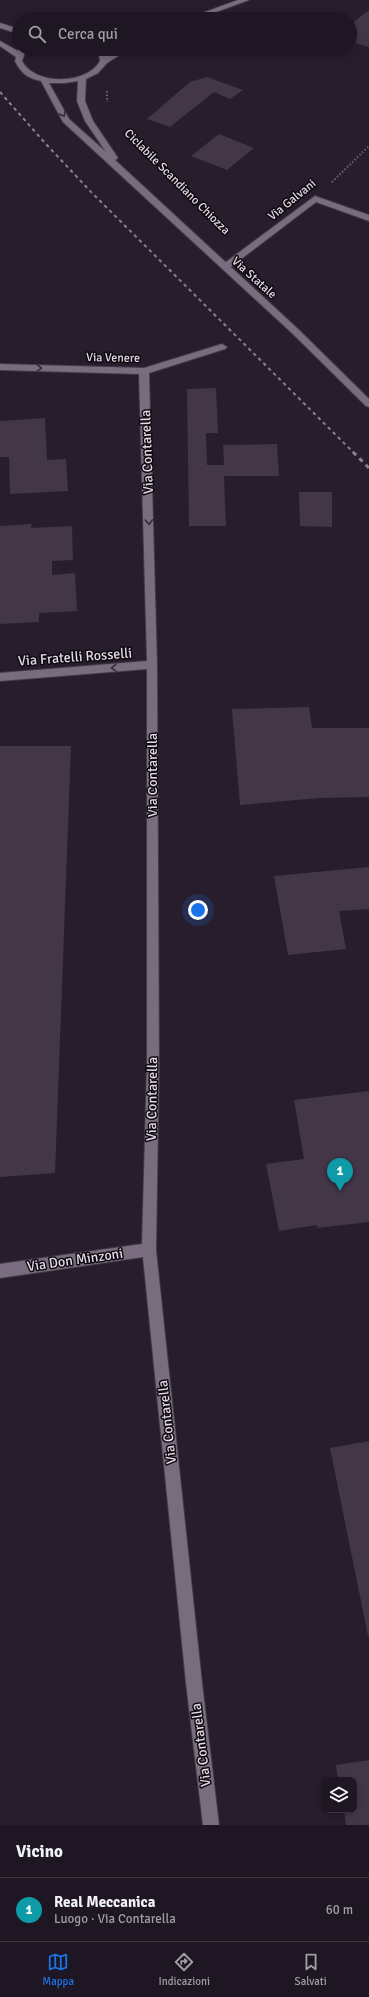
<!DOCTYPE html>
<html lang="it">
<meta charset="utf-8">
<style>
body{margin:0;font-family:Signika,sans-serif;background:#2b232f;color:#f1f3f6}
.controls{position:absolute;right:12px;bottom:12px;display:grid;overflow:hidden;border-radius:8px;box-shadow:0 2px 6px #0003}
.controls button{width:36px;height:36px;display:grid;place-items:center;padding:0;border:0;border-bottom:1px solid #3c3540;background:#1e1622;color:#f1f3f6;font:20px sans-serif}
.you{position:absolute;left:198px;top:910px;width:14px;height:14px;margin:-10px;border:3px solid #fff;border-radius:50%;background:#1a73e8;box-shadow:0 0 0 6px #1a73e833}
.badge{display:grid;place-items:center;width:26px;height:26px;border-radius:50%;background:#1a73e8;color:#fff;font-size:13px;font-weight:700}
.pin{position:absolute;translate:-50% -33px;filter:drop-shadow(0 1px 2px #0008)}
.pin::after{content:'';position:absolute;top:21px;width:14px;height:12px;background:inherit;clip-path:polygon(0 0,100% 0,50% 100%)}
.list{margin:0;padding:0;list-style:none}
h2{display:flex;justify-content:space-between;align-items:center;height:52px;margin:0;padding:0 16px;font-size:17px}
h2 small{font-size:13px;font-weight:400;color:#a19fa5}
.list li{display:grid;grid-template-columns:26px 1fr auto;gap:12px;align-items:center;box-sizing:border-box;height:64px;padding:0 16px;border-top:1px solid #3c3540}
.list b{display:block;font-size:15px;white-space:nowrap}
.list p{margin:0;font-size:13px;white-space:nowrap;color:#a19fa5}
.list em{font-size:13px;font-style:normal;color:#a19fa5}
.icon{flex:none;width:22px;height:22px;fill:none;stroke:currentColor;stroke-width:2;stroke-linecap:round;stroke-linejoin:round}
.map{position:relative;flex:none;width:369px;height:1825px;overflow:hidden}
.search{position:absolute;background:#1e1622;box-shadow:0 2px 6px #0003;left:12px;right:12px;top:12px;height:44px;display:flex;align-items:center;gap:10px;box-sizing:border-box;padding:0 14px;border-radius:22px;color:#a19fa5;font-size:15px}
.sheet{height:116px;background:#1e1622}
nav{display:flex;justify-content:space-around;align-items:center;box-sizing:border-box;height:56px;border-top:1px solid #3c3540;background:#1e1622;font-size:11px;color:#a19fa5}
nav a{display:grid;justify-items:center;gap:2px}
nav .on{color:#1a73e8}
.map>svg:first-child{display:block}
.building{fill:#423647}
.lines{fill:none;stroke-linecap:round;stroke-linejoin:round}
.minor-casing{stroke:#433a47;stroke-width:2}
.secondary-casing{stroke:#433a47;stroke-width:2}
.path{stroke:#6c6370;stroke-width:2;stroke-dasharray:1.5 2;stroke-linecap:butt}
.minor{fill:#786c7e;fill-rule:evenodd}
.secondary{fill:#786c7e;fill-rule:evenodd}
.rail-far1{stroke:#89808d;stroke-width:2;stroke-dasharray:3.5 3.5;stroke-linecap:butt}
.rail{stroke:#89808d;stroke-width:3;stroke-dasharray:4.5 4.5;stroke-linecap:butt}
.oneway{stroke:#332c36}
.labels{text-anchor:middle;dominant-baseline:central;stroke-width:3;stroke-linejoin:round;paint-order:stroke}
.far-street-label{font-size:12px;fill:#e1dae4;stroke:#0e0910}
.street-label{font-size:14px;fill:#e1dae4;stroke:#0e0910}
</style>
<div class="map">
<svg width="369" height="1825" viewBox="0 0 369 1825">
<rect width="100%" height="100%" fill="#281d2d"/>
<path class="building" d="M 369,10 L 369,47 L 368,47 L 350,41 L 350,25 Z
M 207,77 L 243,90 L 230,99 L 214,92 L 170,127 L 147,119 L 190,82 Z
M 219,134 L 254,148 L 227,170 L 191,156 Z
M 216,388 L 218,433 L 206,433 L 207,465 L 224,465 L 223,445 L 277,444 L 279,476 L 224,476 L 226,526 L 189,526 L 187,389 Z
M 45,418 L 47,460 L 66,459 L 68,491 L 10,494 L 9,457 L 0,457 L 0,421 Z
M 299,492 L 332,492 L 332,527 L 300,526 Z
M 32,524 L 31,528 L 72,526 L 73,560 L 52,561 L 52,575 L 75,573 L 77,611 L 39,613 L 39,622 L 0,624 L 0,526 Z
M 309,707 L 312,728 L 369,728 L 369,797 L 319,798 L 240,805 L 232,709 Z
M 0,746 L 71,746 L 55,1173 L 0,1177 Z
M 369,867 L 369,909 L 339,911 L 346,949 L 288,955 L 274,876 Z
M 369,1091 L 369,1222 L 317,1228 L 317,1225 L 279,1231 L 266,1164 L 304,1159 L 294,1100 Z
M 369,1441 L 369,1636 L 368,1636 L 330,1448 Z
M 369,1760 L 369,1825 L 346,1825 L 344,1810 L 354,1810 L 354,1780 L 338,1780 L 336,1765 Z"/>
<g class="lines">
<defs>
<path id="minor" d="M 315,196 L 369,215 L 369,221 L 316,202 L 228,269 L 222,269 L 222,265 Z
M 222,344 L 227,347 L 225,349 L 149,373 L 157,665 L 159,1063 L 156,1250 L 202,1683 L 219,1825 L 203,1825 L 186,1683 L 143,1257 L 0,1278 L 0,1264 L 142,1244 L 147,1063 L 147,669 L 0,681 L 0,673 L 147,661 L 139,374 L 0,370 L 0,364 L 144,368 Z"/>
<path id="secondary" d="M 238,0 L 249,0 L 197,19 L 186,19 Z
M 0,23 L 19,29 L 19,34 L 0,28 Z
M 0,41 L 18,51 L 19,48 L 26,49 L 22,61 C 34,83 73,84 92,70 C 95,68 98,64 100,61 L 98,49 L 106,49 L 107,56 L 119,49 L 129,49 L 107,63 L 98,73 L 86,79 L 85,101 L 93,121 L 118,158 L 115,160 L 299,330 L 369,399 L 369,407 L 366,406 L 293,334 L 63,122 L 41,81 C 27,78 21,73 15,61 L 16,57 L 0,46 ZM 78,81 L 77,101 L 85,121 L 106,152 L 69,119 L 49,83 L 65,83 Z"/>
</defs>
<use href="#minor" class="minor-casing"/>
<use href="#secondary" class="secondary-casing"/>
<path class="path" d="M 107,91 L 107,102
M 332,182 L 369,146"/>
<use href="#minor" class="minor"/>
<use href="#secondary" class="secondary"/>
<path class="rail-far1" d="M 0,92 L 45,143 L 92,193 L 354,453"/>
<path class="rail" d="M 353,452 L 369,468"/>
</g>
<defs><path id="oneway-chevron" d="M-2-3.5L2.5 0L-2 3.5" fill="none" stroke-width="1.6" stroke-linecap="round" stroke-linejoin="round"/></defs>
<g class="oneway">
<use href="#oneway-chevron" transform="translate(63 114) rotate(60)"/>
<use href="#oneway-chevron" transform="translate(39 368) rotate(1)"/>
<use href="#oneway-chevron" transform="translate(149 522) rotate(88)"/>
<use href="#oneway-chevron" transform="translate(114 668) rotate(176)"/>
</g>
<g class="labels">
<g class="far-street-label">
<text transform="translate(177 182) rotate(45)">Ciclabile Scandiano Chiozza</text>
<text transform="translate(292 200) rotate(-39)">Via Galvani</text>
<text transform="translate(254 278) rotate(42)">Via Statale</text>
<text transform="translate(113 358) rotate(1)">Via Venere</text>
</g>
<g class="street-label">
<text transform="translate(147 452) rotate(-92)">Via Contarella</text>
<text transform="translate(75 657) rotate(-4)">Via Fratelli Rosselli</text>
<text transform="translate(152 775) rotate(-90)">Via Contarella</text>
<text transform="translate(152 1099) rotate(-89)">Via Contarella</text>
<text transform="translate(75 1260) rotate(-8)">Via Don Minzoni</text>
<text transform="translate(167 1422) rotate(-96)">Via Contarella</text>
<text transform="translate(201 1745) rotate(-97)">Via Contarella</text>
</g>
</g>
</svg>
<div class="controls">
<button><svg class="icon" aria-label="layers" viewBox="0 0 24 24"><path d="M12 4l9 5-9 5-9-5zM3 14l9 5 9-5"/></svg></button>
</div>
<div class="you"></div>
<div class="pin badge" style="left:340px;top:1191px;background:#0f9aa8">1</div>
<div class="search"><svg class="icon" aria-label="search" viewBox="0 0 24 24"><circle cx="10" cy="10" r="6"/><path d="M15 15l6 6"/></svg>Cerca qui</div>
</div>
<section class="sheet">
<h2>Vicino<small></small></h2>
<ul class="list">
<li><span class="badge" style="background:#0f9aa8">1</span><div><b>Real Meccanica</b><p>Luogo · Via Contarella</p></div><em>60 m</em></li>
</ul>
</section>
<nav>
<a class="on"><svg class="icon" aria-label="map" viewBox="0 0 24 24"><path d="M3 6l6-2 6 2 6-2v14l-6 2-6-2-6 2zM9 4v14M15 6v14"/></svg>Mappa</a>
<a><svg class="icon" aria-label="directions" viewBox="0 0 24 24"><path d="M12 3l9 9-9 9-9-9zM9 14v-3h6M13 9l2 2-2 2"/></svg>Indicazioni</a>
<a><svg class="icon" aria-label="saved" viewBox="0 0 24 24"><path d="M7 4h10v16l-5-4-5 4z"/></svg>Salvati</a>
</nav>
